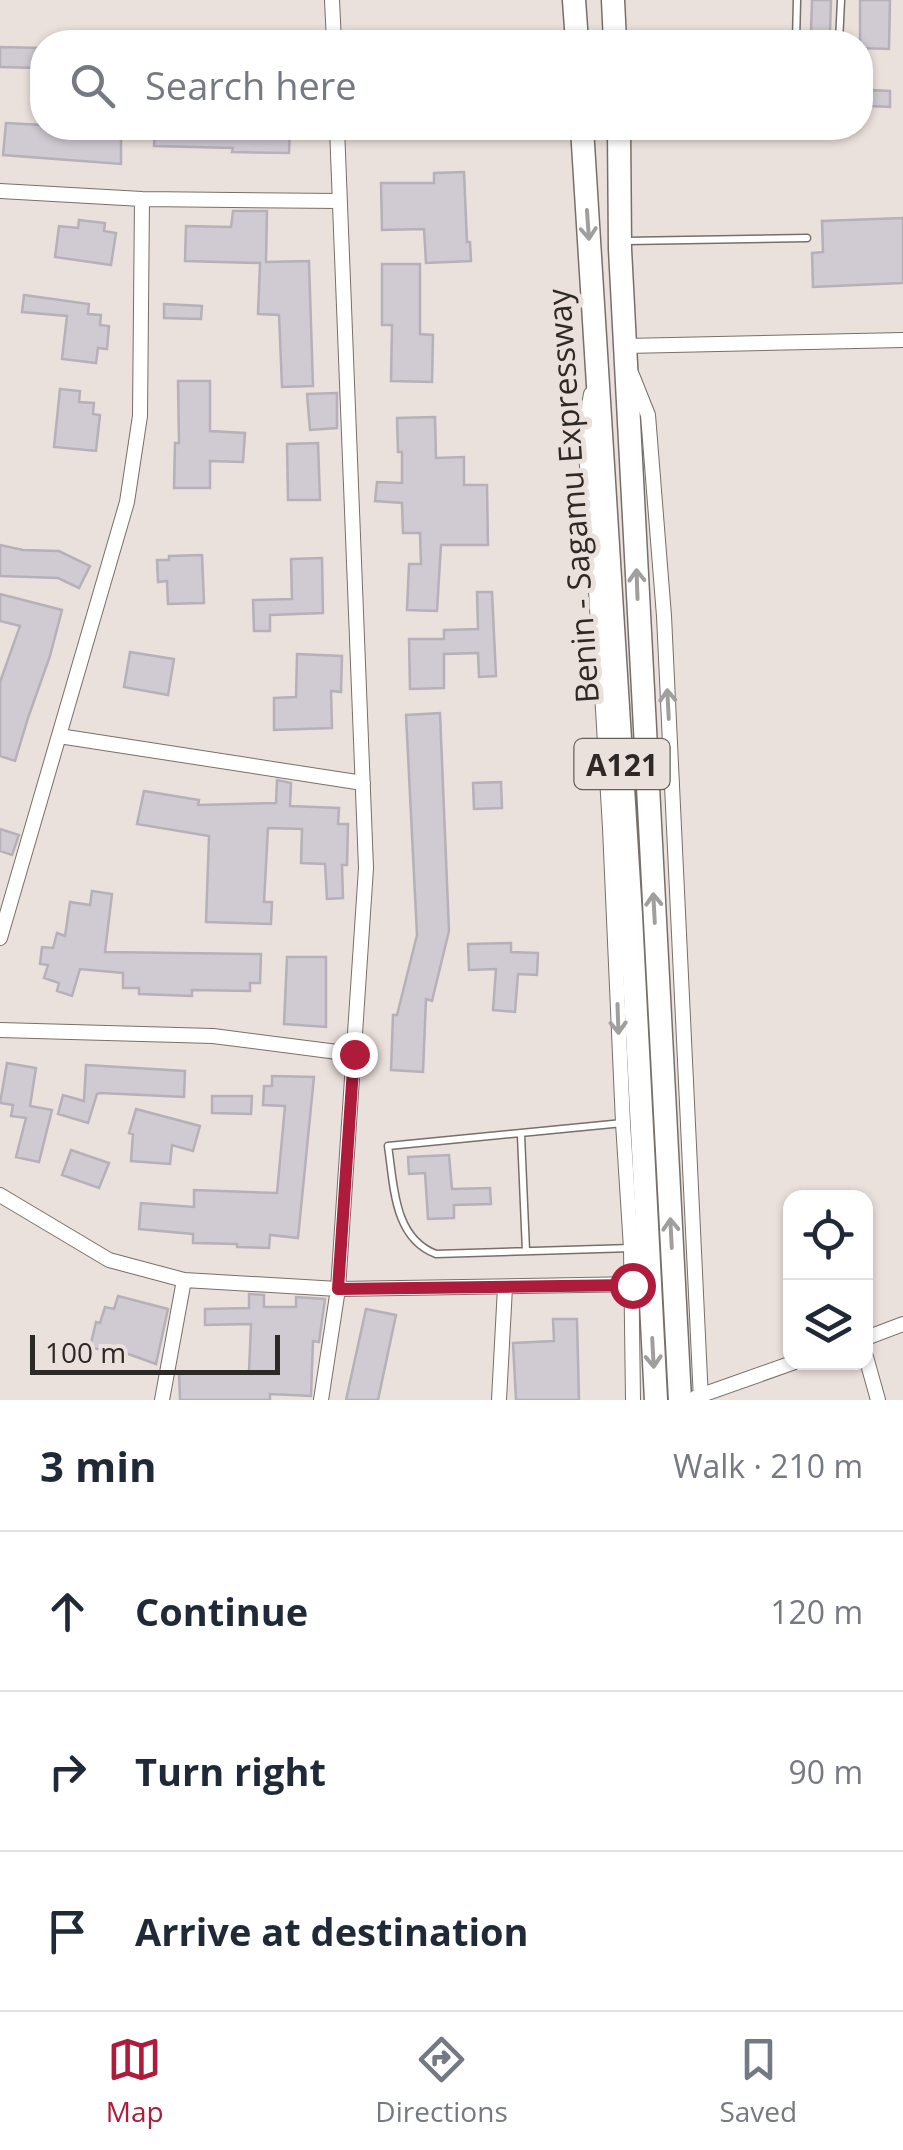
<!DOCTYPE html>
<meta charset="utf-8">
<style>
body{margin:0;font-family:"Open Sans",sans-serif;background:#f6f6f7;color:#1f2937}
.controls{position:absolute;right:30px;bottom:30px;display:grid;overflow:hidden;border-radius:20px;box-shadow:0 2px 8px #0004}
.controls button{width:90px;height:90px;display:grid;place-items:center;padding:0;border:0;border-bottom:2px solid #e0e1e3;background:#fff;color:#1f2937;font:50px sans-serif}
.scale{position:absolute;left:30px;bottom:25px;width:250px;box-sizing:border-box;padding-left:10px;border:5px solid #2d2927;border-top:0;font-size:28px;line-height:35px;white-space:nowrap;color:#2d2927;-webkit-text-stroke:8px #ebe1dc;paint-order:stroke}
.stop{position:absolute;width:30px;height:30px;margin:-22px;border:8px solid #af1b3b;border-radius:50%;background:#fff}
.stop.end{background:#af1b3b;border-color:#fff;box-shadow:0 2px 10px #0008}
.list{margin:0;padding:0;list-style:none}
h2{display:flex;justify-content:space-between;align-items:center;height:130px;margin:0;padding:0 40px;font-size:42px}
h2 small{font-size:32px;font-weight:400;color:#747a83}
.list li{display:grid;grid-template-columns:65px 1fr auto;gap:30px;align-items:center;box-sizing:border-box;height:160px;padding:0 40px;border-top:2px solid #e0e1e3}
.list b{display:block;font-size:38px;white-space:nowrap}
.list em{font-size:32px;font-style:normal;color:#747a83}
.icon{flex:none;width:55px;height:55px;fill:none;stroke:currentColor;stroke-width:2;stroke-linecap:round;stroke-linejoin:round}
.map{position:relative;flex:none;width:903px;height:1400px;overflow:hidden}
.search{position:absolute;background:#fff;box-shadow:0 2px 8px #0004;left:30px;right:30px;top:30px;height:110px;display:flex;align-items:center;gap:25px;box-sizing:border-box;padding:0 35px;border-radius:40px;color:#747a83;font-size:38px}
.sheet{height:610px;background:#fff}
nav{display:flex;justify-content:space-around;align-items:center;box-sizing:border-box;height:140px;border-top:2px solid #e0e1e3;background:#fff;font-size:28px;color:#747a83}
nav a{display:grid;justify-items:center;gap:5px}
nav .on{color:#af1b3b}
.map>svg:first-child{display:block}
.building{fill:#d0cad2;stroke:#b6b0b8;stroke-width:2.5}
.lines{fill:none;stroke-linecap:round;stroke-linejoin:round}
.service-casing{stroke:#786f6b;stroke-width:9}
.minor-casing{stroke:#786f6b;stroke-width:16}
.trunk-casing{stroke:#786f6b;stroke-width:25}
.service{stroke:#fff;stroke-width:6}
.minor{stroke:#fff;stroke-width:14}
.trunk{stroke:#fff;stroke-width:22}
.oneway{stroke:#a09f9e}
.route{stroke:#af1b3b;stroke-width:12}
.labels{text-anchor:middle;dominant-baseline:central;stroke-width:10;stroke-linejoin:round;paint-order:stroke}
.shield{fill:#ebe1dc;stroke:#66605d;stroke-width:2.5}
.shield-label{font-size:30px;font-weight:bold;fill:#2d2927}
.street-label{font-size:32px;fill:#2d2927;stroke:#ebe1dc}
</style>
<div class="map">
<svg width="903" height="1400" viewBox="0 0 903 1400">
<rect width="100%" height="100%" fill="#ebe1dc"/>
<path class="building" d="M 812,0 L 831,0 L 830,32 L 811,31 Z
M 860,0 L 890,0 L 889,49 L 860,48 Z
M 0,47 L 40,48 L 39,68 L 0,67 Z
M 870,90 L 890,91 L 890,107 L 870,106 Z
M 6,123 L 42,125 L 42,128 L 56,128 L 56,132 L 121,132 L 121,164 L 3,155 Z
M 155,128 L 290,128 L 289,153 L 232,152 L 233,148 L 154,146 Z
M 464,172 L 467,242 L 470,242 L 471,261 L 426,263 L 424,229 L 382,230 L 381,183 L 434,183 L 434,173 Z
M 233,211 L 267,211 L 266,262 L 309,261 L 313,386 L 282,387 L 279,315 L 258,314 L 260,263 L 185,261 L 186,226 L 231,227 Z
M 903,218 L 903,283 L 813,287 L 812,253 L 823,252 L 822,221 Z
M 79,220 L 105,223 L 104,231 L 116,233 L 111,265 L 55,257 L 59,226 L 78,228 Z
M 382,264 L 420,264 L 420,334 L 433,335 L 432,382 L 391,381 L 392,325 L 382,325 Z
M 24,295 L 89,304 L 88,314 L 101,315 L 100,325 L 109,326 L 107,349 L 98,348 L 96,363 L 62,359 L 67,316 L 22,312 Z
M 164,304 L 202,306 L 201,319 L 164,318 Z
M 178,381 L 210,381 L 210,431 L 245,433 L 243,462 L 210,461 L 210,488 L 174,488 L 175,443 L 179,443 Z
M 60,389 L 80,391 L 79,402 L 94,403 L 93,414 L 100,415 L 96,451 L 54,447 Z
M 337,393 L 337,428 L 310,430 L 307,394 Z
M 435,417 L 436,458 L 464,457 L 464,485 L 487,485 L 488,545 L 441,545 L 437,611 L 407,610 L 409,564 L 421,564 L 420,533 L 403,533 L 402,503 L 375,501 L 377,482 L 402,483 L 402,452 L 398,452 L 397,418 Z
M 318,443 L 320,500 L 288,500 L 287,444 Z
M 0,545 L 23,550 L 59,551 L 90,566 L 79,588 L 58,578 L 0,576 Z
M 202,555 L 204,603 L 168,604 L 167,581 L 158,582 L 157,560 L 169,560 L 169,556 Z
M 322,558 L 323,613 L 270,615 L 270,631 L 254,631 L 253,600 L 292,599 L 291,559 Z
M 477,592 L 492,592 L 496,676 L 479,677 L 478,653 L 444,654 L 444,688 L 410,689 L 409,639 L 444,639 L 444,630 L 478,629 Z
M 0,594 L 62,610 L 50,656 L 28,718 L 15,761 L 0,756 L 0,682 L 20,626 L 0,621 Z
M 130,652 L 174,659 L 168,695 L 124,687 Z
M 297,654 L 342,656 L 341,692 L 331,691 L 332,728 L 274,730 L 274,698 L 296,697 Z
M 440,713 L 449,931 L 432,1001 L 426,999 L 423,1072 L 391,1070 L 393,1015 L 397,1015 L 417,935 L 406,715 Z
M 277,780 L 291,783 L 290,806 L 339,808 L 338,824 L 348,824 L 347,865 L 342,865 L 343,898 L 327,899 L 325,864 L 301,863 L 302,829 L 268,828 L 264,902 L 272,902 L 271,924 L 206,922 L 209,836 L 137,824 L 144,791 L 199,800 L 198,805 L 276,803 Z
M 501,782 L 502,808 L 474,809 L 473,783 Z
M 0,829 L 19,835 L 12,855 L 0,851 Z
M 92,891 L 112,894 L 105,952 L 261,954 L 260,983 L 250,983 L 250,991 L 192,990 L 192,996 L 139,994 L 139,988 L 123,988 L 123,973 L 80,969 L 72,996 L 57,991 L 59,983 L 44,978 L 48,965 L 40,964 L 42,947 L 53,948 L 57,933 L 65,936 L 70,902 L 90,905 Z
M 511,943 L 511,952 L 538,953 L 537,975 L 518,974 L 515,1012 L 493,1010 L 496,969 L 469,970 L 468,944 Z
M 287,957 L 326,957 L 326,1027 L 284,1024 Z
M 7,1063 L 36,1068 L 30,1106 L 52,1110 L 39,1162 L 16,1157 L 26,1118 L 11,1116 L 13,1105 L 0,1103 Z
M 86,1065 L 185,1071 L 184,1097 L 100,1093 L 97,1094 L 88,1123 L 58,1114 L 63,1095 L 84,1101 Z
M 272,1076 L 314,1077 L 298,1238 L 270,1235 L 269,1248 L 237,1247 L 237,1244 L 193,1243 L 193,1234 L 139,1229 L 141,1203 L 194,1207 L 194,1190 L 277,1193 L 285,1106 L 263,1105 L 264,1086 L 272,1086 Z
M 212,1096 L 252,1096 L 251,1114 L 212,1113 Z
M 136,1109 L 200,1126 L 193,1151 L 172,1145 L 170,1164 L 131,1161 L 133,1134 L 129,1133 Z
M 71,1150 L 109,1163 L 99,1188 L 62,1175 Z
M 449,1155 L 452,1189 L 490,1188 L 491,1204 L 454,1205 L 454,1218 L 428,1219 L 425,1173 L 409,1174 L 408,1157 Z
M 249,1294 L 264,1295 L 264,1307 L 296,1307 L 296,1297 L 325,1299 L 319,1342 L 313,1341 L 311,1396 L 270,1394 L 270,1400 L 180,1400 L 179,1372 L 249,1371 L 251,1324 L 205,1325 L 205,1309 L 249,1308 Z
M 118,1296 L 168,1309 L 156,1364 L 106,1346 L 105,1351 L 90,1347 L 96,1322 L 100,1323 L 105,1307 L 114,1309 Z
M 366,1309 L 396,1315 L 378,1400 L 346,1400 Z
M 553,1319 L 577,1319 L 579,1400 L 516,1400 L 513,1343 L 554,1341 Z"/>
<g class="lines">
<defs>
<path id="service" d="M 796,42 L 797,0
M 839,42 L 841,0
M 626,241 L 807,238
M 623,1123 L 388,1146 C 394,1184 393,1238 436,1254 L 632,1248
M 521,1135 L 526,1251"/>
<path id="minor" d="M 332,0 L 334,42
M 0,191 L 142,199 L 340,201
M 626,346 L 903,340
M 632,375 L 648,415 L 664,616 L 701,1400
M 591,394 L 584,432 L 592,523 L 610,828 L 623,1123 L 631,1248 L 633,1400
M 59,736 L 363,783
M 0,938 L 127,502 L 140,416 L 142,199
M 0,1030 L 213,1036 L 353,1054
M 0,1195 L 109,1260 L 184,1280 L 338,1289 L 639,1284
M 866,1338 L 903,1324
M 866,1357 L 878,1400
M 696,1397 L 795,1362
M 162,1400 L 184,1280
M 321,1400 L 338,1289 L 366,868 L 337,128
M 499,1400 L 505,1287"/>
<path id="trunk" d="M 574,0 L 577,42
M 613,0 L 615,42
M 582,128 L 631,916 L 656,1400
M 619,128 L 620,249 L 680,1400"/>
</defs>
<use href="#service" class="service-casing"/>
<use href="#minor" class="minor-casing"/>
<use href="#trunk" class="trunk-casing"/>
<use href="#service" class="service"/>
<use href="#minor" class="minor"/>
<use href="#trunk" class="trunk"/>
</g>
<defs><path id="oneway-shaft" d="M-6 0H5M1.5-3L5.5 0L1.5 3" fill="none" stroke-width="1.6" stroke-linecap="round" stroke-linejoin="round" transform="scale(2.5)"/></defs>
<g class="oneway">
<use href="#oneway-shaft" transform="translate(588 225) rotate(86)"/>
<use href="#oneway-shaft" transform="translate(637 584) rotate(-92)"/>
<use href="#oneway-shaft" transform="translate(668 704) rotate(-93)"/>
<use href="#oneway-shaft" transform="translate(654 908) rotate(-93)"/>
<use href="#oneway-shaft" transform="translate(618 1019) rotate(88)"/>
<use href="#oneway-shaft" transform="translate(671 1233) rotate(-93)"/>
<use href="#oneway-shaft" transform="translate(653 1353) rotate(87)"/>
</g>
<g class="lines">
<path class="route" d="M 354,1054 L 338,1289 L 632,1285"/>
</g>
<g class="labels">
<rect class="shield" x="574.5" y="739" width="95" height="50" rx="8"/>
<g class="shield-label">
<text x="622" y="764">A121</text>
</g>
<g class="street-label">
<text transform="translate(572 496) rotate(-94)">Benin - Sagamu Expressway</text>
</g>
</g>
</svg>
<div class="controls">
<button><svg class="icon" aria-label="locate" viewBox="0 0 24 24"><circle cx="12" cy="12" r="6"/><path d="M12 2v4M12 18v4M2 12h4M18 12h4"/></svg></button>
<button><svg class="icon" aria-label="layers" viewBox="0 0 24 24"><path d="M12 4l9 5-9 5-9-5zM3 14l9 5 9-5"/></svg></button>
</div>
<div class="scale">100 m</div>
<div class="stop" style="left:632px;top:1285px"></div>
<div class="stop end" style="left:354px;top:1054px"></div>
<div class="search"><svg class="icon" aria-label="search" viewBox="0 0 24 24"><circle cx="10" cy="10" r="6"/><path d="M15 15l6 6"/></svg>Search here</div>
</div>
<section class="sheet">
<h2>3 min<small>Walk · 210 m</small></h2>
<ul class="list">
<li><svg class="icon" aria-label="ahead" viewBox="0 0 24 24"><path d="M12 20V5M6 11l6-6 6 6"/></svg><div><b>Continue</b></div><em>120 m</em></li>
<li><svg class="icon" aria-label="right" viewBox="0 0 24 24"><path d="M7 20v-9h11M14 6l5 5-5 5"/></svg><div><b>Turn right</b></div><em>90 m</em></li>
<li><svg class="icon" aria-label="arrive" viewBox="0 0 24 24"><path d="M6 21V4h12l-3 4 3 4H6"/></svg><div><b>Arrive at destination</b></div></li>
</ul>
</section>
<nav>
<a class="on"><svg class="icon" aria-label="map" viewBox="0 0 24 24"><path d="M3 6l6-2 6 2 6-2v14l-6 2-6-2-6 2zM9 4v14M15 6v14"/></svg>Map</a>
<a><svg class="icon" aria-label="directions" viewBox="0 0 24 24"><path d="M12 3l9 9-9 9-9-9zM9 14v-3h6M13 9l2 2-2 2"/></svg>Directions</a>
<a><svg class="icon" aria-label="saved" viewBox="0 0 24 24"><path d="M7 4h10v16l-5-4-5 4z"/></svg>Saved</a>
</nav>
